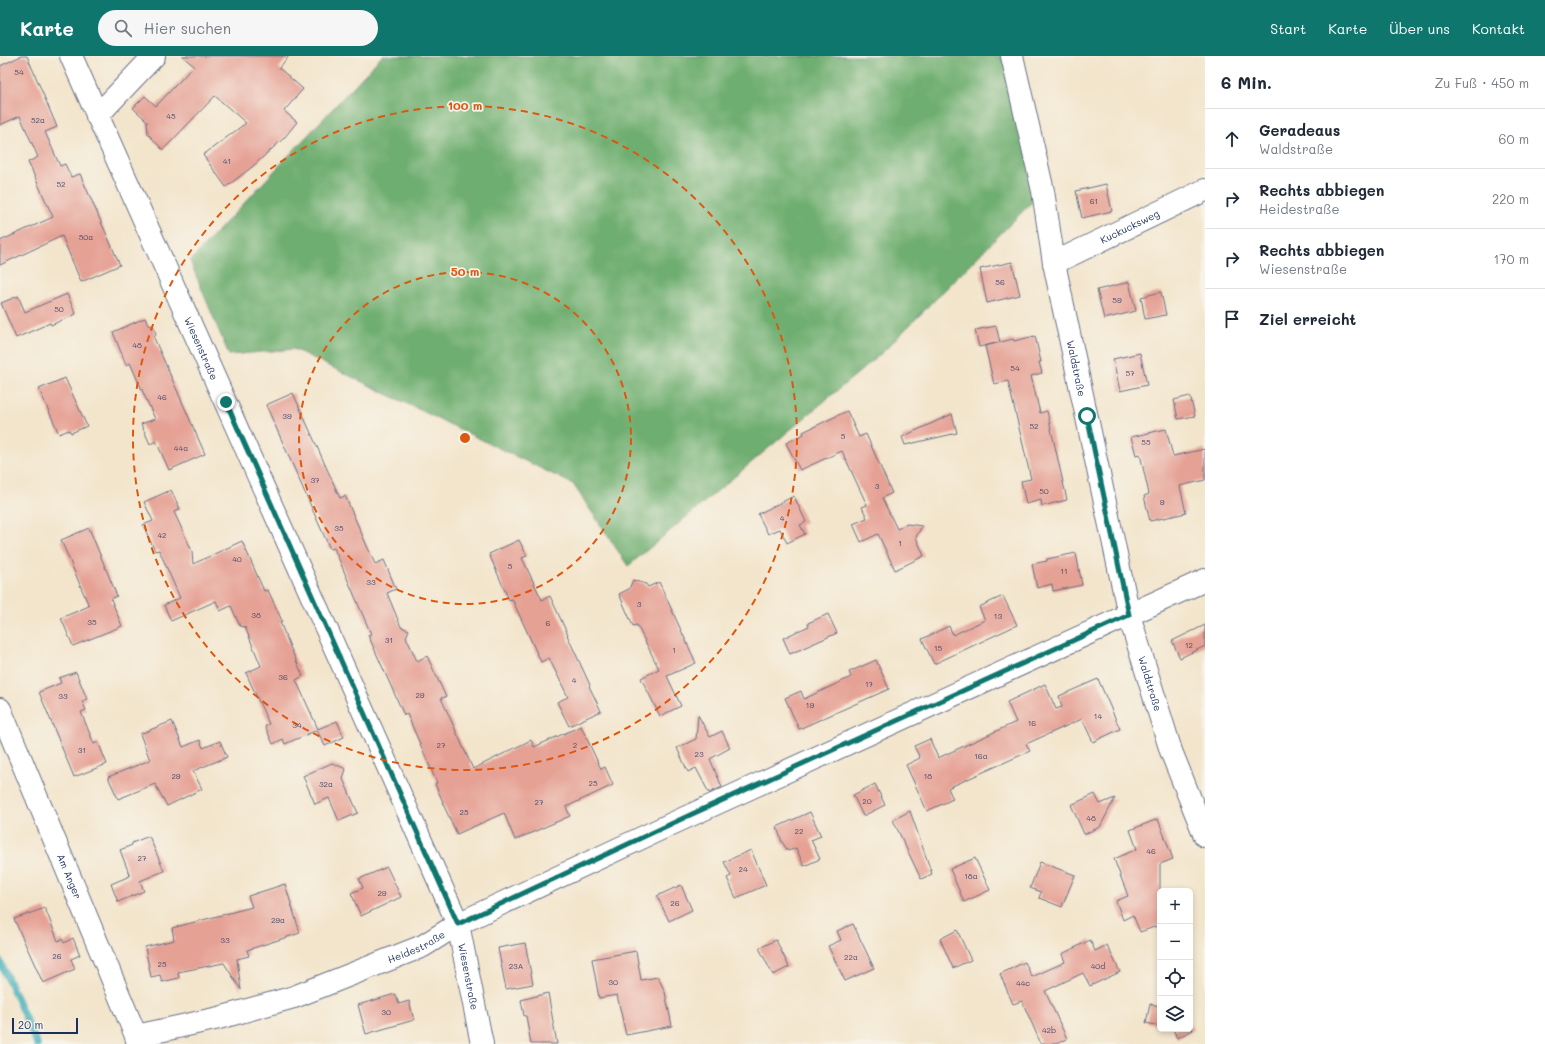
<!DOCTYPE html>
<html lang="de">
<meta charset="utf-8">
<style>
body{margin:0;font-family:Mali,sans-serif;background:#f6f6f7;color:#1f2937}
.controls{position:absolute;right:12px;bottom:12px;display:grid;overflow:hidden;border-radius:6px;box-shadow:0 2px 6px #0003}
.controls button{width:36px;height:36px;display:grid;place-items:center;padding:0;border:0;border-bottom:1px solid #e0e1e3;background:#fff;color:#1f2937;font:20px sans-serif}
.scale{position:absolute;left:12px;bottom:10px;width:66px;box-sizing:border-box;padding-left:4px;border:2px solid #1b2f5e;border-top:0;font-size:11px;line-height:14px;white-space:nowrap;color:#1b2f5e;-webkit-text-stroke:3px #f7f3e8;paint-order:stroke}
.stop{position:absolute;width:12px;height:12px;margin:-9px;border:3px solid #0f766e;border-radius:50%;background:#fff}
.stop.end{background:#0f766e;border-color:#fff;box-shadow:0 1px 4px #0008}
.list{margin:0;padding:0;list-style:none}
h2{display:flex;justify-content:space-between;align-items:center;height:52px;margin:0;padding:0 16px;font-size:17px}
h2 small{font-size:13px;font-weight:400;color:#747a83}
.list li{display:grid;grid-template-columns:26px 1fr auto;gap:12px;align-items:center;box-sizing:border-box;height:60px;padding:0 16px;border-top:1px solid #e0e1e3}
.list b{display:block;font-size:15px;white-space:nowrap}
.list p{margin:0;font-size:13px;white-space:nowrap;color:#747a83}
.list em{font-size:13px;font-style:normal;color:#747a83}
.icon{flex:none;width:22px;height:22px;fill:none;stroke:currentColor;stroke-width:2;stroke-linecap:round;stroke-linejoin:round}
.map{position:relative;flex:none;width:1205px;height:988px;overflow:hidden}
header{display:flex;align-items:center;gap:24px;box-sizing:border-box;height:56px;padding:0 20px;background:#0f766e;color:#fff}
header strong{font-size:19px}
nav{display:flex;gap:22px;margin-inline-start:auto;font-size:14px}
.search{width:280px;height:36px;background:#f6f6f7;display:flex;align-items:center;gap:10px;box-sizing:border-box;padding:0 14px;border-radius:22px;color:#747a83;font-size:15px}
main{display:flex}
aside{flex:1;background:#fff}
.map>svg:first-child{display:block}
.forest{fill:#6eae70;stroke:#446e67}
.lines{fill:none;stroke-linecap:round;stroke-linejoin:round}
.stream{stroke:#3fafba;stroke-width:7}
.building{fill:#e6a195}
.street-casing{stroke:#676f84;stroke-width:24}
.street{stroke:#fff;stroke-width:22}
.route{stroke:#0f766e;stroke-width:5}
.ring{fill:none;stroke:#de5710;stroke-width:2;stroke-dasharray:7 5}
.labels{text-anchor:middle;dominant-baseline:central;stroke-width:3.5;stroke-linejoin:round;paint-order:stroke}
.number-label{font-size:8px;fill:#4e4c6c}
.street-label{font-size:10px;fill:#1b2f5e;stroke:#f7f3e8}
.centre{fill:#de5710;stroke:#f7f3e8;stroke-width:2}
.ring-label{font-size:12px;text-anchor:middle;font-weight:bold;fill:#de5710;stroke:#f7f3e8;stroke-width:3.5;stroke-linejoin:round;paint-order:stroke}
</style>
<header>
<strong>Karte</strong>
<div class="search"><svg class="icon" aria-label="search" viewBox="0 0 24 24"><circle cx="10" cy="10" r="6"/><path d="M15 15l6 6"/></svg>Hier suchen</div>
<nav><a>Start</a><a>Karte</a><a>Über uns</a><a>Kontakt</a></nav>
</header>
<main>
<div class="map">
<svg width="1205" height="988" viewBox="0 0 1205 988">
<rect width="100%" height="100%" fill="#f7f3e8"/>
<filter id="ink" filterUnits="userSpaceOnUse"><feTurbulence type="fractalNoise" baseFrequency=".025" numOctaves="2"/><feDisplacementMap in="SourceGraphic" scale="8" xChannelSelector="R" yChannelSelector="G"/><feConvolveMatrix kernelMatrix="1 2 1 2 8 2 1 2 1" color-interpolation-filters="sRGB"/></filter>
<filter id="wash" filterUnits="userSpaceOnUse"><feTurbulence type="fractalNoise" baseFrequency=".012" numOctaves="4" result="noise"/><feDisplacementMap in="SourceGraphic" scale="16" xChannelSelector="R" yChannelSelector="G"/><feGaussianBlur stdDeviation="0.9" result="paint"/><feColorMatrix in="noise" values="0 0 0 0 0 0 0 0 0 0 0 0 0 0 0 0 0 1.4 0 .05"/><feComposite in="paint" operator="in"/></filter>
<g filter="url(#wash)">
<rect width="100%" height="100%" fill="#f3e5cc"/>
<path class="forest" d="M 382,0 L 1012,0 L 1043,135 L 883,296 L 628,510 L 573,428 L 294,293 L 229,299 L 190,205 Z"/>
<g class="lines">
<path class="stream" d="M 0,905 L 37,988"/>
</g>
<g id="blocks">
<path class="building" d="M 21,0 L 27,0 L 57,71 L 45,76 L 60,110 L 65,108 L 71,121 L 80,118 L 120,209 L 81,226 L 62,180 L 0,209 L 0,185 L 53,161 L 28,106 L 38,101 L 20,60 L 0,69 L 0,10 Z
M 182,0 L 289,0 L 279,12 L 303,33 L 284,55 L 297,66 L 284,82 L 252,111 L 226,131 L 203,99 L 246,67 L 215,40 L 163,94 L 148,78 L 147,65 L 133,52 L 145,40 L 156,50 L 194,10 Z
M 1106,128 L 1112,155 L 1082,162 L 1076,135 Z
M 1012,206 L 1020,239 L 987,247 L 980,213 Z
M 1129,226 L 1136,255 L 1104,263 L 1097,234 Z
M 1161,236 L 1166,259 L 1145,263 L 1141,241 Z
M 67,238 L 76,258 L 51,269 L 50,267 L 16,282 L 1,247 L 18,240 L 25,256 Z
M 145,262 L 148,269 L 153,270 L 156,278 L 154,282 L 205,398 L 169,414 L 156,385 L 150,388 L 141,368 L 155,363 L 130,307 L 126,309 L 113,276 Z
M 996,270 L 1000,286 L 979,291 L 975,274 Z
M 1035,280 L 1041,306 L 1039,306 L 1042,317 L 1031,320 L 1040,357 L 1047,355 L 1067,444 L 1042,450 L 1041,444 L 1026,448 L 1021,425 L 1031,423 L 1008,325 L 994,328 L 985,290 L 1013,283 L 1014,285 Z
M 1140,297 L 1147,329 L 1120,335 L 1113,303 Z
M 65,322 L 87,370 L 71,377 L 69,374 L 59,378 L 39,333 Z
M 293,337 L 340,442 L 345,440 L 375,508 L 384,504 L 396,533 L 387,537 L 401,571 L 409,574 L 406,581 L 417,605 L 427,600 L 446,641 L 441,642 L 473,713 L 531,684 L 534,691 L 581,670 L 601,713 L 605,711 L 613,729 L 566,751 L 570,760 L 515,784 L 504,757 L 457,778 L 442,746 L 443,746 L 435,728 L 437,727 L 407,658 L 404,659 L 368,579 L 371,578 L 334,492 L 330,493 L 266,349 Z
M 1190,340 L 1195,360 L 1178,363 L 1174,344 Z
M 847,355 L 859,381 L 866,378 L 892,437 L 882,442 L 897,473 L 907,468 L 922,470 L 916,481 L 924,500 L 895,514 L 878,478 L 861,486 L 853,468 L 867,462 L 862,451 L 867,449 L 842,395 L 800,414 L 786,387 L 804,378 L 803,376 Z
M 952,358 L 957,377 L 905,389 L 902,381 Z
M 1166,373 L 1173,400 L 1205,393 L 1205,424 L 1180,430 L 1186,457 L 1150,465 L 1144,440 L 1149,438 L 1140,398 L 1136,399 L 1131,381 Z
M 171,434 L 180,453 L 174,456 L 192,495 L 193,508 L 242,485 L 264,535 L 268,534 L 282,565 L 280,566 L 291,593 L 303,620 L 296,624 L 318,673 L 337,665 L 344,681 L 325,690 L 317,674 L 285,688 L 283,683 L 273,688 L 265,670 L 269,668 L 246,617 L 261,610 L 245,571 L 240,570 L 231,550 L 220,555 L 216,545 L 171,565 L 164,549 L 180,542 L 159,494 L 155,495 L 143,469 L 153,465 L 144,446 Z
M 794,440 L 806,466 L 800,469 L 805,478 L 787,487 L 780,473 L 768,478 L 758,458 Z
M 89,472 L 117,540 L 111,543 L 122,570 L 73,590 L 61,562 L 89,550 L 61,484 Z
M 519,484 L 527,500 L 522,502 L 542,544 L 550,540 L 568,579 L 567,579 L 590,629 L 589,630 L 601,655 L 569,670 L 557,646 L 568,641 L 549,602 L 541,606 L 512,543 L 509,544 L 489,498 Z
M 1076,497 L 1082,529 L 1053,535 L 1052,528 L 1037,532 L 1032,508 L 1047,505 L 1047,503 Z
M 633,524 L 646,528 L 648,531 L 659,526 L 696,607 L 667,620 L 681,650 L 660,660 L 641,622 L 659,613 L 637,569 L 633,570 L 619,538 L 629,533 Z
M 1003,540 L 1017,569 L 934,608 L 922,583 L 949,570 L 953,579 L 985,564 L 979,551 Z
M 828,558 L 837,577 L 790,598 L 783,582 L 809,570 L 808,567 Z
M 1205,569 L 1205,590 L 1180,602 L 1172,585 Z
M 876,604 L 889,633 L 799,673 L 785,642 L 801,635 L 804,643 L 851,621 L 849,616 Z
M 76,616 L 87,643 L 82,645 L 86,654 L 81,656 L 94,688 L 98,686 L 107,708 L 74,721 L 39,636 L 61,627 L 59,622 Z
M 1098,623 L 1120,673 L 1093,686 L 1082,663 L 1026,688 L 1030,695 L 948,732 L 953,743 L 927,755 L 906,709 L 920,702 L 914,690 L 930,683 L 938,702 L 1016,666 L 1007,646 L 1045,628 L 1056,653 L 1062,651 L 1059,640 Z
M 698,659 L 710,681 L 722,675 L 730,692 L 710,703 L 722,731 L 709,737 L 696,712 L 688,716 L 677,692 L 696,683 Z
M 172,665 L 183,691 L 200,684 L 203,692 L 220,685 L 227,701 L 193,715 L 202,733 L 167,750 L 155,728 L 118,743 L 108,721 L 150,704 L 140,678 Z
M 332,707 L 346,713 L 343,723 L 358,757 L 339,765 L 329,742 L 315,748 L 303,720 Z
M 875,728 L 885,749 L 863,760 L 853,739 Z
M 1095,738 L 1100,748 L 1115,742 L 1100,771 L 1084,778 L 1071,749 Z
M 910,755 L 932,818 L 921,823 L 893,764 Z
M 810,756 L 821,780 L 811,784 L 820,803 L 804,810 L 796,792 L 788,795 L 782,786 L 777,771 Z
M 1158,763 L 1173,803 L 1160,808 L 1160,869 L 1140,876 L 1133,859 L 1123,864 L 1116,845 L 1128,840 L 1114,803 L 1137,793 L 1130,774 Z
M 149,780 L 164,815 L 140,825 L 144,835 L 118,846 L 111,828 L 130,820 L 120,794 L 132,789 L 132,787 Z
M 751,794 L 766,829 L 736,842 L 727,822 L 731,820 L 724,806 Z
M 975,802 L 990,834 L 964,846 L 950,813 Z
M 1040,806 L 1075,819 L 1062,851 L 1039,842 L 1041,836 L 1030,832 Z
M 387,811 L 401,841 L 361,860 L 351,837 L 363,832 L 359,823 Z
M 285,828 L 300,877 L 247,894 L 249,900 L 237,903 L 241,934 L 224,907 L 178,916 L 179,922 L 162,926 L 160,919 L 151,921 L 145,891 L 174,884 L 172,872 L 252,851 L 248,840 Z
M 681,829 L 692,854 L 669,865 L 657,840 Z
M 45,852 L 58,885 L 62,883 L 64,887 L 73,882 L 80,899 L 71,903 L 75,913 L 43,927 L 14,863 Z
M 853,868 L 874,912 L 845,925 L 828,890 L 841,884 L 837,875 Z
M 957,874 L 971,904 L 953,912 L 940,883 Z
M 776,884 L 789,911 L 773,919 L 759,892 Z
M 1090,884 L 1095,895 L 1107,889 L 1120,916 L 1090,930 L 1083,917 L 1045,935 L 1067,983 L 1056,988 L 1041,988 L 1022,945 L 1013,948 L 1000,918 L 1025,906 L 1032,921 L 1065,906 L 1062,898 Z
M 525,887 L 533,928 L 506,933 L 498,892 Z
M 636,895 L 641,924 L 658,921 L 665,936 L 672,970 L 626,979 L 617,939 L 599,942 L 592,903 Z
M 548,937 L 557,988 L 531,988 L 526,960 L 524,960 L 521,944 Z
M 395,938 L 399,948 L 409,945 L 414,964 L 366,978 L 358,949 Z
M 1150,948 L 1160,950 L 1160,970 L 1146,967 Z
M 1190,967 L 1193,974 L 1177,982 L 1173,973 L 1190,973 Z"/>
</g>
</g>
<g filter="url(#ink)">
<use href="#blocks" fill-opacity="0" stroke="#676f84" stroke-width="1"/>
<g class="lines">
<defs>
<g id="street">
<path id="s1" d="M 71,0 L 458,868 L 482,988"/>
<path id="s2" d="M 1012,0 L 1043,135 L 1054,207 L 1129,559 L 1171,695 L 1205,780"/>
<path d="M 97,60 L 154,0"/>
<path id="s3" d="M 1054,207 L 1205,134"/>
<path id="s4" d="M 0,653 L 136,980 L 138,988"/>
<path id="s5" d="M 136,980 L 219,962 L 294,941 L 423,890 L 458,868 L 667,770 L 1205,524"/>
</g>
</defs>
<use href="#street" class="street-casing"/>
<use href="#street" class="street"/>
</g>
</g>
<g class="lines" filter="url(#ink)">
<path class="route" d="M 226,346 L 458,868 L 690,759 L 1129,559 L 1087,360"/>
</g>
<g class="ring">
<circle cx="465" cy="382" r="166"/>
<circle cx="465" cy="382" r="332"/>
</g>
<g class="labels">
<g class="number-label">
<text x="19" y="16">54</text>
<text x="171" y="60">45</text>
<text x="38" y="64">52a</text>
<text x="227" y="105">41</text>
<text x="61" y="128">52</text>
<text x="1094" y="145">61</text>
<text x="86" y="181">50a</text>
<text x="1000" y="226">56</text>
<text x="1117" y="244">59</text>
<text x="59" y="253">50</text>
<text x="137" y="289">48</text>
<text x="1015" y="312">54</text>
<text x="1130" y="317">57</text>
<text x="162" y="341">46</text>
<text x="287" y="360">39</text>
<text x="1034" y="370">52</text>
<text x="843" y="380">5</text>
<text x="1146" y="386">55</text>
<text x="181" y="392">44a</text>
<text x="315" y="424">37</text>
<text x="877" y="430">3</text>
<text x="1044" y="435">50</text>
<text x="1162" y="446">9</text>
<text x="782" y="462">4</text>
<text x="339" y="472">35</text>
<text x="162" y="479">42</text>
<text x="900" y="487">1</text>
<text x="237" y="503">40</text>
<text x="510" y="510">5</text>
<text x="1064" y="515">11</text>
<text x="371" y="526">33</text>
<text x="639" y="548">3</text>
<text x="256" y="559">38</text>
<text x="998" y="560">13</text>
<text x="92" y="566">35</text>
<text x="548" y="567">6</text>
<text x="389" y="584">31</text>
<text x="1189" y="589">12</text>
<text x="938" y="592">15</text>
<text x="674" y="594">1</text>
<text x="283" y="621">36</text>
<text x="574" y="624">4</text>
<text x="869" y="628">17</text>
<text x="420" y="639">29</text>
<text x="63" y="640">33</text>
<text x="810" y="649">19</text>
<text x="1098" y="660">14</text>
<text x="1032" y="667">16</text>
<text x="297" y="669">34</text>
<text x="441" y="689">27</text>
<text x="575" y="689">2</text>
<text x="82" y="694">31</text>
<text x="699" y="698">23</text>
<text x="981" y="700">16a</text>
<text x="176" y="720">29</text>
<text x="928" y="720">18</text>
<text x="593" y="727">25</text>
<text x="326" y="728">32a</text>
<text x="867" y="745">20</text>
<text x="539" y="746">27</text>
<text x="464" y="756">25</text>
<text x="1091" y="762">48</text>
<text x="799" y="775">22</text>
<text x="1151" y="795">46</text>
<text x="142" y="802">27</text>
<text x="743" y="813">24</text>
<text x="971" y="820">18a</text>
<text x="382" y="837">29</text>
<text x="675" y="847">26</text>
<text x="278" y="864">29a</text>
<text x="225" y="884">33</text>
<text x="57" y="900">26</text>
<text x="851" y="901">22a</text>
<text x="162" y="908">25</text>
<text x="516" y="910">23A</text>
<text x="1098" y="910">40d</text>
<text x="613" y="926">30</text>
<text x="1023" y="927">44c</text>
<text x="386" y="956">30</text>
<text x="1049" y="974">42b</text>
</g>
<g class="street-label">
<text stroke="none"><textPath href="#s3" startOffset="84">Kuckucksweg</textPath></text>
<text stroke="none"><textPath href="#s1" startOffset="320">Wiesenstraße</textPath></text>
<text stroke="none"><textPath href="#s2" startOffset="319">Waldstraße</textPath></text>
<text stroke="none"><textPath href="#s2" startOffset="643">Waldstraße</textPath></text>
<text stroke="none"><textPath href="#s4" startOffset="181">Am Anger</textPath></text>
<text stroke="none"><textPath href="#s5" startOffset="295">Heidestraße</textPath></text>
<text stroke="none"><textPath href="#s1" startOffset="1004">Wiesenstraße</textPath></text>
</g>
</g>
<circle cx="465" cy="382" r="6" class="centre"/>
<g class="ring-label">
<text x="465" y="54">100 m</text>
<text x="465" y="220">50 m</text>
</g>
</svg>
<div class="controls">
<button>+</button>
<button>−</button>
<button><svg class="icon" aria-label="locate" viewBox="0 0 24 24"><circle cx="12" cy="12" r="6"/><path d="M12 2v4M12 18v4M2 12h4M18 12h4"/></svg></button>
<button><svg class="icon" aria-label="layers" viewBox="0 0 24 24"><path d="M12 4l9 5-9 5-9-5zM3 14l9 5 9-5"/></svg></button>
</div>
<div class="scale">20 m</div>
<div class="stop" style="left:1087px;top:360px"></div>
<div class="stop end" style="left:226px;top:346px"></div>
</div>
<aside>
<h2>6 Min.<small>Zu Fuß · 450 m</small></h2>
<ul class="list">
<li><svg class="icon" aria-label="ahead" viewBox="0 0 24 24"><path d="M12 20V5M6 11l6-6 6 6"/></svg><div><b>Geradeaus</b><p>Waldstraße</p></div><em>60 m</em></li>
<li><svg class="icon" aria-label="right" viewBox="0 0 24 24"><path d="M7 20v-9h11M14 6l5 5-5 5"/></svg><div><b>Rechts abbiegen</b><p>Heidestraße</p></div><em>220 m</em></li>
<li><svg class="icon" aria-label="right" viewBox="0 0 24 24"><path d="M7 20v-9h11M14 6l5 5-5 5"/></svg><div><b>Rechts abbiegen</b><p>Wiesenstraße</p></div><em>170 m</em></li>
<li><svg class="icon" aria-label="arrive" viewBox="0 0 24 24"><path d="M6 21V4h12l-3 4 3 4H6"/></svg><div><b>Ziel erreicht</b></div></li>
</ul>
</aside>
</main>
